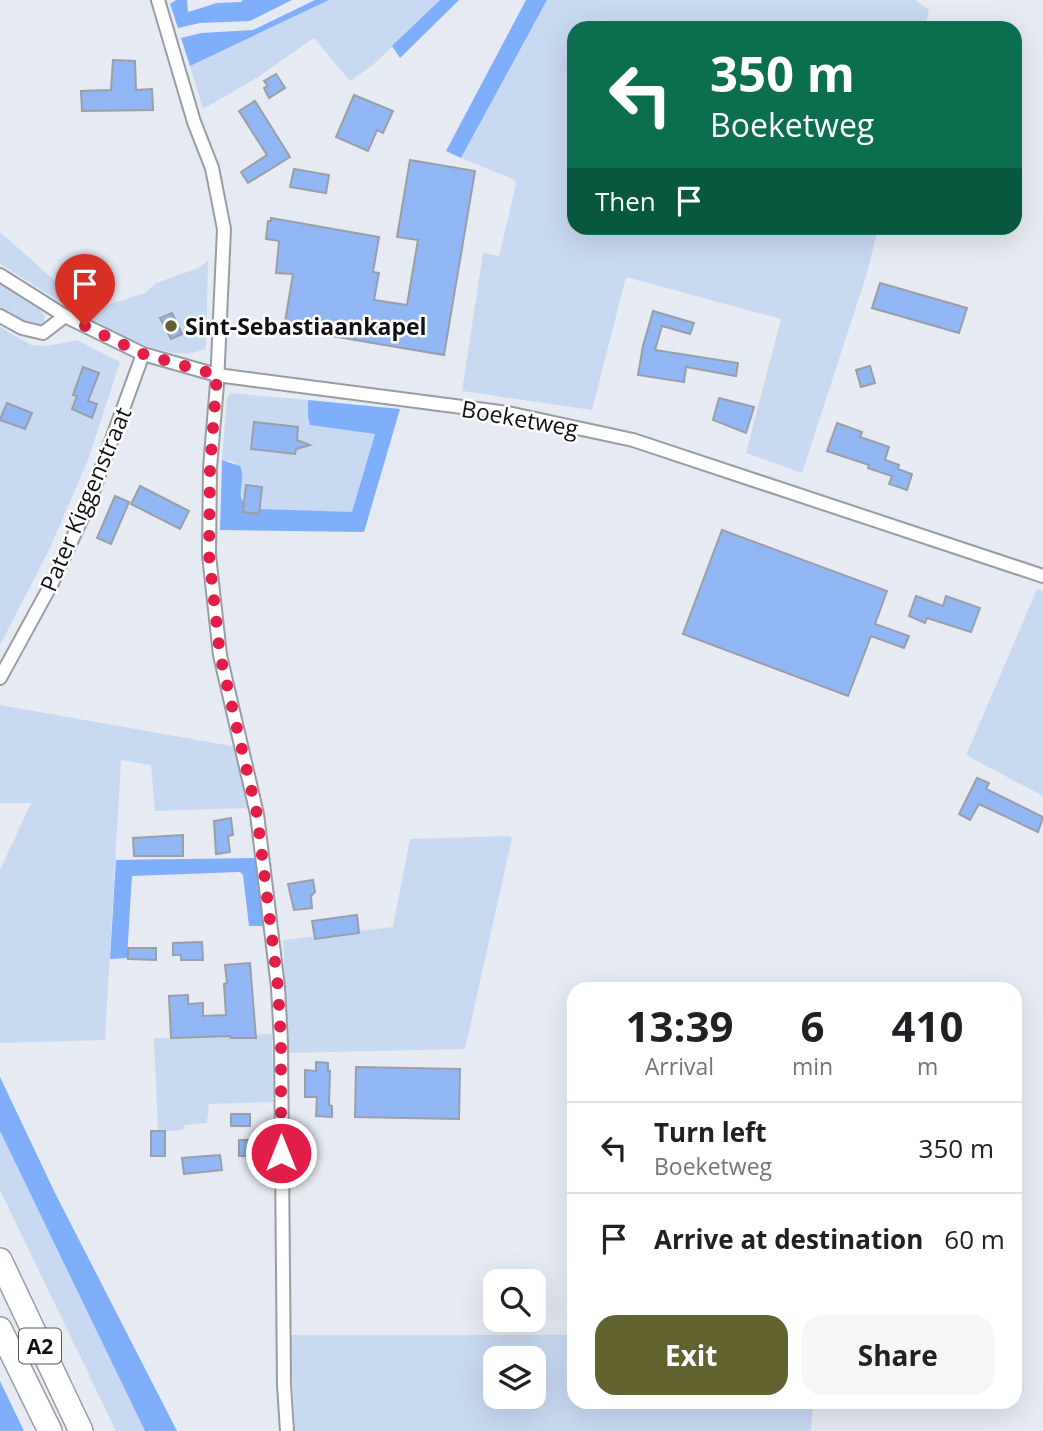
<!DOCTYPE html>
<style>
:root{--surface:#fff;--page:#f6f6f6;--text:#202124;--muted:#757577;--line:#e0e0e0;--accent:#626330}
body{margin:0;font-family:"Open Sans",sans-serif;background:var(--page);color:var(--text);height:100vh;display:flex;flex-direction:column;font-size:26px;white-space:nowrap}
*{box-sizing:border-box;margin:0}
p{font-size:23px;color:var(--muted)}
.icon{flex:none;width:38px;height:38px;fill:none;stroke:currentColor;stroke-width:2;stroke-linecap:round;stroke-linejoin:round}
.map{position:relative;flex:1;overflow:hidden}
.drawer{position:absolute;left:567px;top:982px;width:455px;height:427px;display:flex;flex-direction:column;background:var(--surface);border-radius:21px;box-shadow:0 7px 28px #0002}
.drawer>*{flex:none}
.guide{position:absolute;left:567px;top:21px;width:455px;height:214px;border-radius:21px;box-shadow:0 7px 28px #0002;background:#0b6e4f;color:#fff;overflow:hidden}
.controls{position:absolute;left:483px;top:1269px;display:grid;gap:14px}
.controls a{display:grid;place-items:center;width:63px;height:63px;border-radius:14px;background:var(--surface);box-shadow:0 7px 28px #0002;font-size:35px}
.pin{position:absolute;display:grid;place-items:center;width:60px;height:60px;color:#fff;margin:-72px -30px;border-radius:50% 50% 50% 0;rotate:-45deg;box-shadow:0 0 7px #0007}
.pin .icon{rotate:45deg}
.me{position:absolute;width:77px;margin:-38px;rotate:0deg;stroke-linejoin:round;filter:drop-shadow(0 0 5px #0008)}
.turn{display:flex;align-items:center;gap:24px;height:147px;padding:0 28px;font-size:32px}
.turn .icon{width:91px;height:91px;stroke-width:2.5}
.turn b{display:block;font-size:49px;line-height:60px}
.then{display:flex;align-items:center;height:66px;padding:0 28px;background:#0003;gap:14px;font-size:26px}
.eta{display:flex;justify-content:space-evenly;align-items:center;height:119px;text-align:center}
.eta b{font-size:42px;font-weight:700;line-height:49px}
.cta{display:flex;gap:14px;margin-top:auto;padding:14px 28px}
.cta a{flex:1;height:80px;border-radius:21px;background:var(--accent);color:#fff;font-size:28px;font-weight:700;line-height:80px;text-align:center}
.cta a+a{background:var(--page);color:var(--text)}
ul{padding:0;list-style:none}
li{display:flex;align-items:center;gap:21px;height:91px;padding:0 28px;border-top:2px solid var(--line)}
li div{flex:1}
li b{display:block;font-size:26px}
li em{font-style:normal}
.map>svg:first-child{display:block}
</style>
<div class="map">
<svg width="1043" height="1431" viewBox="0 0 1043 1431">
<rect width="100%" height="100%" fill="#e6ebf3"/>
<g fill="#c8d9f2" fill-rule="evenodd">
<polygon points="329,0 440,0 374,64 350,81 314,38 258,77 203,109 190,66"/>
<polygon points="547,0 915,0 929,10 925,28 574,28 574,228 878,228 867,273 802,473 746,453 781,319 626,277 592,410 462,391 483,253 499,256 516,184 515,180 461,158"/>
<path d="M0,232L89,311L145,293L156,283L198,268L208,261L206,349C192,354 179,355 164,351C112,338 46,292 0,264Z"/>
<polygon points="0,284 39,308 45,317 43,325 31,329 0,311"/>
<polygon points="0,327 31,345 48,346 77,340 120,362 88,460 49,550 0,645"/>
<polygon points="230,393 308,400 308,417 311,425 375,434 352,513 260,509 245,503 240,494 242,476 235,462 222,460 227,398"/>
<polygon points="1037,589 1043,591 1043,796 966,755"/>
<polygon points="0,705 237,747 251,808 155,811 151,765 121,760 105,1040 0,1043 0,870 31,803 0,803"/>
<polygon points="509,836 512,838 465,1049 288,1053 283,940 393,927 410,839"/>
<polygon points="272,1034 273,1102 209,1104 207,1123 185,1125 183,1130 158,1132 154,1038"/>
<polygon points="0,1131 145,1431 116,1431 0,1190"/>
<path d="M290,1335H574V1402H813L811,1431H295ZM495,1358H534V1396H495Z"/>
</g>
<g fill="#7faefa">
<polygon points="176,0 187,0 188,12 217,3 241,2 243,0 292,0 250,21 200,23 178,28 170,4"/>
<polygon points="315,0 329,0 190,66 181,38 201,33 253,30"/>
<polygon points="440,0 459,0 400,58 392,46"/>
<polygon points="526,0 547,0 461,158 446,151"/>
<path d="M308,400L400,409L364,532L220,530L222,460L240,466C249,487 226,500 260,509L352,512L375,434L310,425L308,417Z"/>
<polygon points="257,858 266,926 249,926 243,875 240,872 132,876 127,958 110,959 116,860"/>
<polygon points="0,1077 55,1193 177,1431 145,1431 0,1131"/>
<polygon points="0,1381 24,1431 0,1431"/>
</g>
<g fill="#91b8f5" stroke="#9a9fa7" stroke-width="2">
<polygon points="113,60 135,61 136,90 152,89 153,110 82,111 81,91 111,90"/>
<polygon points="276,74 285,88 269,98 264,88 268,86 264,81"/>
<polygon points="354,95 393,111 383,133 377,130 368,151 336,137"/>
<polygon points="255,101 290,157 248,183 241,172 267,155 239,111"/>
<polygon points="410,160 475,171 444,355 284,328 293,274 276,273 279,241 266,239 268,221 271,221 271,218 379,237 373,272 379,273 374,300 407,305 418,240 397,237"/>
<polygon points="294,169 329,175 326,193 290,187"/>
<polygon points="880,283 967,308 959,333 872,308"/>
<polygon points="653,311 694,323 690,334 662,326 655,350 738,363 736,376 686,367 684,382 638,375 643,346"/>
<polygon points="172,313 182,334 171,339 160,318"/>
<polygon points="870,366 875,383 861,387 856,370"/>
<polygon points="83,367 99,373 88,401 97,404 92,418 72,409 77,396 73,395"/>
<polygon points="719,398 754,407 746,433 713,420"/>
<polygon points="7,403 32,413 25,429 0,420"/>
<polygon points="254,422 298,427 297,440 310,445 296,449 295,454 251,449"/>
<polygon points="837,423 862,432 860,437 889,447 885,460 899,465 898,469 912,474 907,490 889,484 892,476 868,468 869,465 827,451"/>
<polygon points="246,485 262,487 259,514 243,512"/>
<polygon points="140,486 189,511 180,529 131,504"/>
<polygon points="115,496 129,502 111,544 97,538"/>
<polygon points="722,530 887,591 875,624 909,636 904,648 871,636 848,696 683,634"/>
<polygon points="916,596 943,606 946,596 980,608 971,632 927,618 925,623 909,616"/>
<polygon points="977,778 989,783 986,789 1043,817 1038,832 979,804 970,820 959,814"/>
<polygon points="231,818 233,835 228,836 230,852 216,854 214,821"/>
<polygon points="183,835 183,856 134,856 133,838"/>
<polygon points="313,880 315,892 311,896 312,908 294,910 288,884"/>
<polygon points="357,915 359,933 315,939 312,921"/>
<polygon points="202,942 203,960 181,960 181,955 173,955 173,943"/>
<polygon points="128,948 156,948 156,960 128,959"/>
<polygon points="250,963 256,1038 231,1038 230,1036 171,1038 169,996 188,995 188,1004 203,1003 203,1016 226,1015 224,984 227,983 225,965"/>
<polygon points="316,1062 328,1063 328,1071 330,1071 329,1105 332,1106 332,1117 316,1116 317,1097 305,1097 305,1070 316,1071"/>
<polygon points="356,1067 460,1069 459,1119 355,1117"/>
<rect x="231" y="1114" width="19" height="12"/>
<rect x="151" y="1131" width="14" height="25"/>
<rect x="239" y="1140" width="19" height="16"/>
<polygon points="220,1155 222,1170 184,1174 182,1158"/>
</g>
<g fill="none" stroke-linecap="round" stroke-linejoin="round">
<defs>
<g id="minor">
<polyline points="158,0 194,122 212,168 224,229 217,384 210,468 209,555 220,655 257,814 278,987 281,1043 284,1385 287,1431"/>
<polyline points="0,275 65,316 143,354 217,375 508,413 633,440 1043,576"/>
<polyline points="0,316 22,328 43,333 65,316"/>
<polyline points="0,678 52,583 88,505 143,354"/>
</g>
<g id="motorway">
<polyline points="0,1260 81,1431"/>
<polyline points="0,1329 50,1431"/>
</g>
</defs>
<use href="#minor" stroke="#989da4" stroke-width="16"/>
<use href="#motorway" stroke="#989da4" stroke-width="26"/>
<use href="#minor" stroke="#fff" stroke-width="12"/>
<use href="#motorway" stroke="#fff" stroke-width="23"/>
</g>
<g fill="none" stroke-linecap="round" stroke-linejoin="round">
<polyline stroke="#e11d48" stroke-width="12" stroke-dasharray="0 21.6" points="85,326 143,354 217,375 210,468 209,555 220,655 257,814 278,987 281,1043 281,1153"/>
</g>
<circle fill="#626330" stroke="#fff" stroke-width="2.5" cx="171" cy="326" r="7"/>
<g text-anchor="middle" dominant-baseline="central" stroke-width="5" stroke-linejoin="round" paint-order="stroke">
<rect fill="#fff" stroke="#57585a" stroke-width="2" x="19" y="1328.5" width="42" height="35" rx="5"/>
<g font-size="21" font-weight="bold" fill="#0f1114">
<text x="40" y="1346">A2</text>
</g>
<g font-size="23" font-weight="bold" fill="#0f1114" stroke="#fff" text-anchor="start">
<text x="185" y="326">Sint-Sebastiaankapel</text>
</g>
<g font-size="23" fill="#0f1114" stroke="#fff">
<text transform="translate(520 418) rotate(10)">Boeketweg</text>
<text transform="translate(85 499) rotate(-67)">Pater Kiggenstraat</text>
</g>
</g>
</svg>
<div class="controls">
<a><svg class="icon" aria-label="search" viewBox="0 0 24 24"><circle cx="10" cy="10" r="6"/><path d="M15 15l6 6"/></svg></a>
<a><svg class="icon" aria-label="layers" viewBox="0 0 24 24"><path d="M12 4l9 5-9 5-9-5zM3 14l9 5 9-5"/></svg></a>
</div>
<div class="pin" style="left:85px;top:326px;background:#d93025"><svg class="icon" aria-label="arrive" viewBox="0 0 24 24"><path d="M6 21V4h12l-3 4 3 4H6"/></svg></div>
<svg class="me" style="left:281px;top:1153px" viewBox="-20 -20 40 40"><circle r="17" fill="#e11d48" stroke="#fff" stroke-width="3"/><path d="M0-11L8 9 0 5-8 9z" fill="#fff"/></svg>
<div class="guide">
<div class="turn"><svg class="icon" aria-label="left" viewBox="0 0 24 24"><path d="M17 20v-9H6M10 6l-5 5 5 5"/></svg><div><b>350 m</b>Boeketweg</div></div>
<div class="then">Then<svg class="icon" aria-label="arrive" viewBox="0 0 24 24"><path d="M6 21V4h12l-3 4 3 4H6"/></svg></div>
</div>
<section class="drawer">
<div class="eta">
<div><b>13:39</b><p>Arrival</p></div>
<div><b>6</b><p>min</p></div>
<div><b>410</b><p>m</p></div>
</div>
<ul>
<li><svg class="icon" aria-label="left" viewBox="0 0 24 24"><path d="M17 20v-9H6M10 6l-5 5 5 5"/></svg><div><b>Turn left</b><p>Boeketweg</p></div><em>350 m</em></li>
<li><svg class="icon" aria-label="arrive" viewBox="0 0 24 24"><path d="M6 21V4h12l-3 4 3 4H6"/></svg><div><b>Arrive at destination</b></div><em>60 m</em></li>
</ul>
<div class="cta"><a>Exit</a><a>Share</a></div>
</section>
</div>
